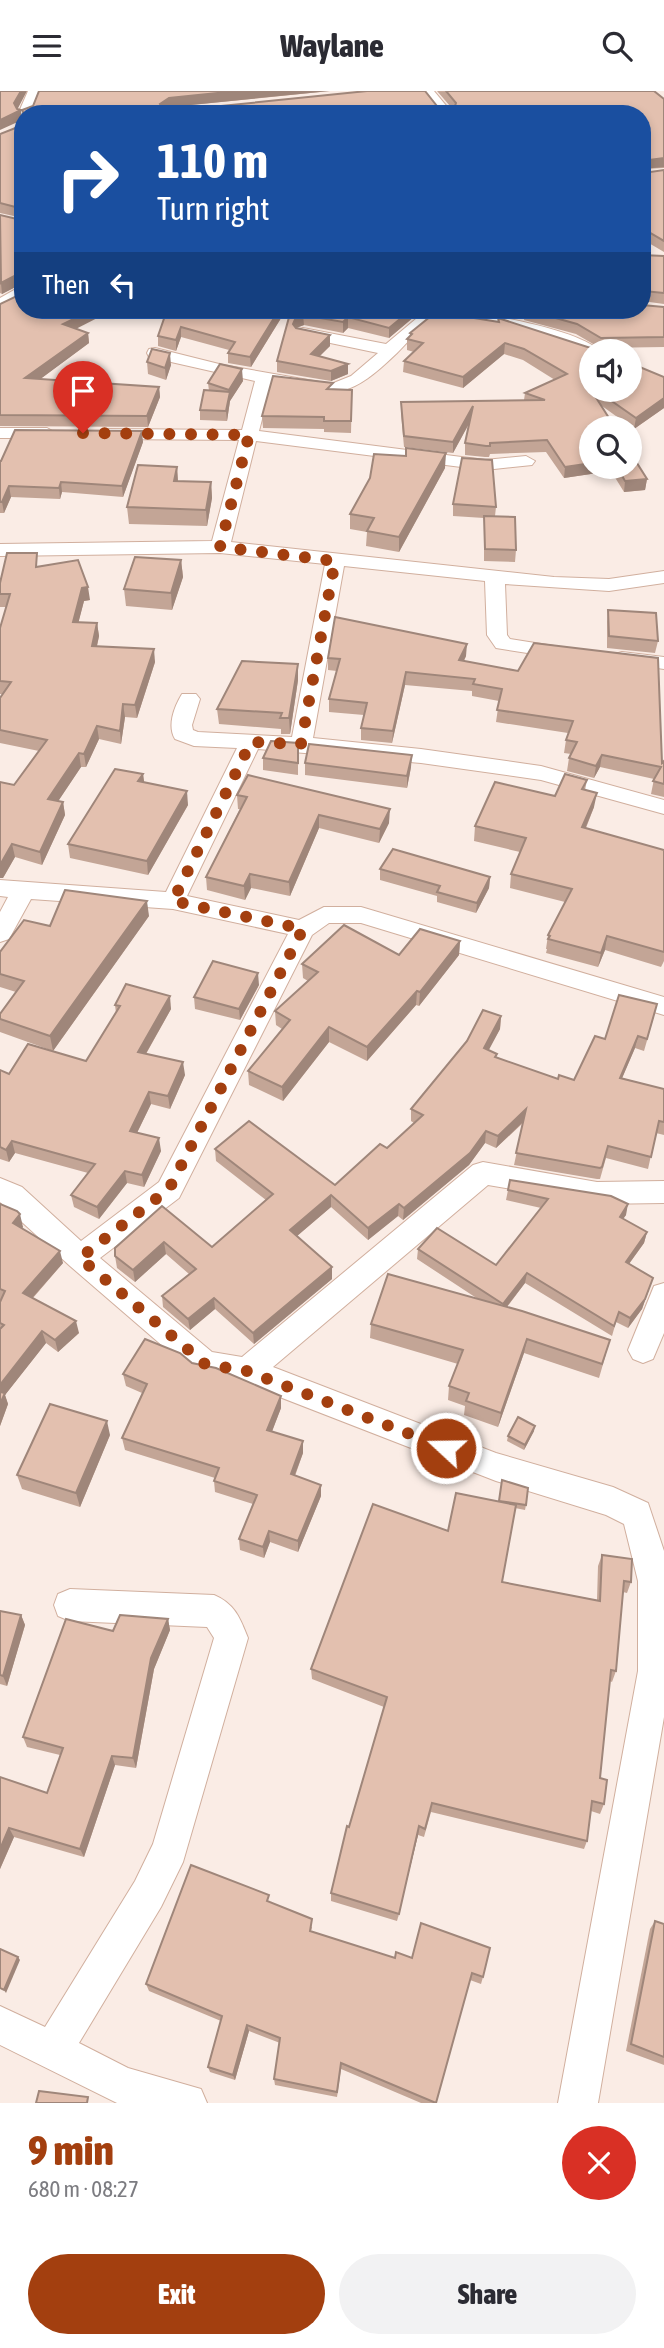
<!DOCTYPE html>
<meta charset="utf-8">
<style>
:root{--surface:#fff;--page:#f2f2f3;--text:#2b2b33;--muted:#7c7c81;--accent:#a33f0f}
body{margin:0;font-family:"Asap Condensed",sans-serif;background:var(--page);color:var(--text);height:100vh;display:flex;flex-direction:column;font-size:26px;white-space:nowrap}
*{box-sizing:border-box;margin:0}
p{font-size:23px;color:var(--muted)}
.icon{flex:none;width:38px;height:38px;fill:none;stroke:currentColor;stroke-width:2;stroke-linecap:round;stroke-linejoin:round}
.map{position:relative;height:2012px;overflow:hidden}
.details{display:flex;flex-direction:column;background:var(--surface);flex:1}
.details>*{flex:none}
.top-card{position:absolute;left:14px;top:14px;width:637px;height:214px;border-radius:28px;box-shadow:0 4px 10px #0003;background:#1a4fa0;color:#fff;overflow:hidden}
.controls{position:absolute;left:579px;top:248px;display:grid;gap:14px}
.controls a{display:grid;place-items:center;width:63px;height:63px;border-radius:50%;background:var(--surface);box-shadow:0 4px 10px #0003;font-size:35px}
.pin{position:absolute;display:grid;place-items:center;width:60px;height:60px;color:#fff;margin:-72px -30px;border-radius:50% 50% 50% 0;rotate:-45deg;box-shadow:0 0 7px #0007}
.pin .icon{rotate:45deg}
.me{position:absolute;width:77px;margin:-38px;rotate:291deg;stroke-linejoin:round;filter:drop-shadow(0 0 5px #0008)}
.turn{display:flex;align-items:center;gap:24px;height:147px;padding:0 28px;font-size:32px}
.turn .icon{width:91px;height:91px;stroke-width:2.5}
.turn b{display:block;font-size:49px;line-height:60px}
.then{display:flex;align-items:center;height:66px;padding:0 28px;background:#0003;gap:14px;font-size:26px}
.round{display:grid;place-items:center;flex:none;width:74px;height:74px;border-radius:37px;background:var(--page)}
.headline{display:flex;align-items:center;justify-content:space-between;height:119px;padding:0 28px}
h1{font-size:42px;font-weight:800;line-height:52px;color:var(--accent)}
.action{display:flex;gap:14px;margin-top:auto;padding:14px 28px}
.action a{flex:1;height:80px;border-radius:42px;background:var(--accent);color:#fff;font-size:28px;font-weight:800;line-height:80px;text-align:center}
.action a+a{background:var(--page);color:var(--text)}
header{display:flex;justify-content:space-between;align-items:center;height:91px;padding:0 28px;background:var(--surface);font-size:32px;font-weight:800}
.map>svg:first-child{display:block}
</style>
<header><svg class="icon" aria-label="menu" viewBox="0 0 24 24"><path d="M4 6h16M4 12h16M4 18h16"/></svg>Waylane<svg class="icon" aria-label="search" viewBox="0 0 24 24"><circle cx="10" cy="10" r="6"/><path d="M15 15l6 6"/></svg></header>
<div class="map">
<svg width="664" height="2012" viewBox="0 0 664 2012">
<rect width="100%" height="100%" fill="#faece5"/>
<g fill="none" stroke-linecap="round" stroke-linejoin="round">
<defs>
<g id="minor">
<polygon points="28,0 42,0 32,23 23,23 23,26 20,26 18,23"/>
<polygon points="420,0 434,0 453,23 439,23"/>
<polygon points="23,194 23,206 0,219 0,207"/>
<path d="M463,221C494,224 580,239 601,261H592V266C546,253 505,230 456,231C448,231 437,230 429,234C418,238 406,253 397,262C346,311 337,304 271,293L259,340L485,369L526,365L535,370L532,374L485,379L256,350L231,451L554,486L609,488L664,480V492L609,500L505,493L507,544L510,548L573,558L576,562L573,566L566,568L496,557L487,544L485,490L344,475L313,647L421,658L541,675L664,709V723L541,689L421,672L258,658L187,805L299,829L324,816H361L664,906V924L361,832H329L312,844L179,1107L100,1167L212,1261L242,1266L473,1074L483,1071L597,1091L664,1090V1112L597,1113L488,1094L273,1276L496,1362L613,1396L648,1412L664,1460V1626L598,2012H558L638,1580V1490L624,1433L606,1424L496,1390L246,1293L194,1282L70,1175L0,1111V1087L22,1096L81,1150L159,1091L288,843L173,818L31,808L9,848L0,851V821L8,806L0,805V789L166,801L237,657L194,655L175,648C167,635 174,616 182,603H196L200,608L192,634L193,639L198,641L292,646L325,473L220,462L0,465V453L212,450L239,349L107,348L98,343L107,338L242,339L255,290L149,266L147,262L149,258L155,257L223,274L331,293L351,285L378,262L297,245L295,242L297,239L303,237L386,253L417,227Z"/>
<polygon points="0,337 47,337 56,342 47,347 0,347"/>
<polygon points="622,561 664,566 664,578 615,571 612,567 615,563"/>
<polygon points="664,1192 664,1242 653,1268 643,1272 633,1268 628,1259 654,1195"/>
<path d="M70,1498L214,1504C235,1513 240,1527 248,1547L183,1771L161,1816L79,1952L128,1977L201,1998L207,2012H117L0,1954V1915L45,1936L135,1790L153,1753L214,1547L207,1536L70,1530L58,1525L54,1514L58,1503Z"/>
</g>
</defs>
<use href="#minor" stroke="#d1af9e" stroke-width="2"/>
<use href="#minor" fill="#fff" fill-rule="evenodd"/>
</g>
<g fill="#c3a596">
<polygon points="330,0 172,16 450,15 437,0 654,0 664,8 664,77 643,78 644,82 664,79 664,161 642,148 642,23 23,23 23,24 22,19"/>
<polygon points="23,34 23,192 2,203 0,202 0,124 21,129 23,127 0,122 0,43"/>
<polygon points="642,164 664,165 664,213 642,210"/>
<polygon points="23,197 23,219 88,242 89,252 40,288 159,296 160,306 148,336 0,335 0,213 21,203 20,199"/>
<polygon points="664,216 664,256 600,257 576,243 524,229 525,219 642,219"/>
<polygon points="167,219 286,219 251,276 228,272 228,262 229,259 181,246 176,260 158,255 158,245"/>
<polygon points="291,219 441,219 440,221 415,225 389,247 348,237 343,242 304,234 296,237 330,255 319,265 348,273 348,283 331,290 277,281 277,270"/>
<polygon points="490,219 520,219 522,222 521,228 491,222"/>
<polygon points="498,227 592,261 592,299 630,299 664,286 664,317 634,338 602,315 592,376 630,376 647,388 645,399 624,401 611,380 564,387 546,361 490,363 489,366 485,366 465,364 465,352 470,331 453,362 404,356 401,322 401,311 524,309 525,302 555,289 523,269 504,263 463,297 403,281 404,270 414,261 407,259 407,248 410,245 410,242 498,230"/>
<polygon points="147,271 171,274 166,289 148,283"/>
<polygon points="243,290 230,310 227,330 200,329 200,319 209,300 208,292"/>
<polygon points="333,298 352,299 351,342 324,341 324,338 263,337 262,325"/>
<polygon points="143,351 123,406 62,401 60,408 11,406 4,422 0,422 0,370"/>
<polygon points="406,357 445,377 399,461 366,455 367,441 350,438 350,423 405,365"/>
<polygon points="177,376 178,390 211,391 212,407 207,435 129,433 127,416"/>
<polygon points="453,413 496,416 495,425 516,459 515,471 484,470 484,427 453,425"/>
<polygon points="181,469 183,486 172,519 126,515 124,498"/>
<polygon points="39,476 90,509 84,510 78,532 97,532 99,545 97,555 155,571 137,627 125,626 121,653 99,648 86,676 81,676 58,710 63,711 65,724 42,774 15,766 3,787 14,694 39,660 0,652 0,607 3,603 0,603 0,537 6,516 0,516 0,492"/>
<polygon points="608,519 658,550 655,562 607,557 607,531"/>
<polygon points="466,565 464,570 662,672 664,670 664,706 651,703 654,688 600,676 594,687 567,680 569,667 571,663 564,662 566,649 568,642 496,631 499,610 472,605 472,600 405,594 392,652 361,649 361,637 364,624 329,621 329,608 337,580 328,579 328,567"/>
<polygon points="298,589 290,643 281,643 281,638 219,633 217,618"/>
<polygon points="298,652 298,684 263,679 263,667"/>
<polygon points="305,672 411,676 407,697 305,684"/>
<polygon points="143,683 144,692 188,714 148,784 70,767 68,753"/>
<polygon points="587,689 585,699 594,716 586,737 664,759 664,870 661,876 605,859 598,876 546,862 547,858 546,858 548,844 565,811 510,797 511,783 520,761 474,750 475,735 555,705"/>
<polygon points="237,704 389,732 379,752 319,737 290,805 251,797 245,809 207,799 206,786 240,718 238,718"/>
<polygon points="380,778 490,786 489,797 476,822 437,811 437,805 380,789"/>
<polygon points="149,825 53,960 0,941 0,923 16,901 0,896 0,861 50,835"/>
<polygon points="460,850 459,864 419,915 416,914 367,970 329,951 283,1010 249,994 248,980 282,938 276,934 275,920 308,890 303,887 302,873 399,864"/>
<polygon points="259,894 240,929 195,918 194,906"/>
<polygon points="115,914 171,918 146,963 185,984 170,1018 151,1013 137,1042 161,1060 144,1096 127,1092 99,1128 74,1116 71,1104 88,1082 15,1062 9,1071 0,1068 0,979 9,983 86,970 116,922"/>
<polygon points="501,925 500,938 488,959 497,963 496,966 558,988 574,989 605,948 654,925 644,960 635,957 622,987 664,998 664,1044 656,1042 648,1078 606,1067 600,1088 597,1088 514,1074 523,1032 496,1057 485,1052 469,1074 403,1129 398,1125 368,1149 331,1116 297,1145 332,1188 254,1253 215,1218 190,1239 163,1216 162,1205 189,1183 166,1163 135,1191 117,1177 115,1165 162,1115 212,1156 266,1109 216,1070 215,1058 335,1094 387,1057 414,1032 411,1030 411,1018"/>
<polygon points="508,1099 626,1124 623,1128 647,1141 644,1152 629,1173 653,1187 642,1218 628,1237 616,1231 612,1245 525,1192 507,1216 606,1263 599,1287 524,1262 498,1336 464,1324 465,1315 448,1309 449,1295 458,1273 370,1247 371,1233 478,1208 417,1168 418,1158 496,1174 541,1117 506,1109"/>
<polygon points="0,1113 23,1136 22,1137 63,1172 33,1207 79,1242 58,1261 46,1252 5,1304 8,1313 0,1335 0,1211 1,1209 0,1208"/>
<polygon points="192,1272 281,1305 281,1317 272,1340 303,1362 295,1385 321,1394 321,1405 298,1461 270,1451 264,1467 240,1459 239,1448 253,1413 215,1401 214,1390 215,1387 125,1359 122,1347 142,1302 126,1295 123,1283"/>
<polygon points="534,1340 524,1359 507,1350 508,1345"/>
<polygon points="110,1344 80,1416 22,1398 17,1384"/>
<polygon points="502,1389 526,1414 525,1419 515,1417 502,1491 597,1509 598,1475 602,1464 631,1491 627,1502 623,1501 616,1580 612,1591 610,1590 600,1687 604,1713 600,1723 591,1720 587,1750 584,1758 431,1721 424,1746 418,1744 397,1830 331,1810 331,1802 384,1616 312,1588 311,1578 448,1440 499,1411"/>
<polygon points="0,1520 21,1524 25,1534 7,1595 0,1593"/>
<polygon points="168,1528 170,1539 154,1578 136,1677 115,1674 84,1766 14,1746 0,1778 0,1686 47,1702 60,1664 27,1656 23,1646 113,1540"/>
<polygon points="270,1811 312,1836 311,1840 395,1867 412,1867 421,1832 483,1886 481,1893 470,1889 436,2012 421,2012 341,1978 337,2006 275,1994 274,1988 280,1952 249,1940 235,1989 210,1981 208,1976 221,1930 149,1900 146,1893"/>
<polygon points="655,1830 664,1833 664,1974 626,1960 650,1838"/>
</g>
<g fill="#9f867a">
<polygon points="21,0 27,0 16,21 21,19 22,29 0,39 0,29 14,12"/>
<polygon points="237,0 330,0 170,16 160,23 160,13 169,7"/>
<polygon points="664,67 664,76 642,78 643,69"/>
<polygon points="22,181 23,192 2,203 1,192"/>
<polygon points="92,219 113,219 64,244 63,233"/>
<polygon points="279,219 286,219 251,276 250,266"/>
<polygon points="411,219 441,219 440,221 415,225 389,247 389,237"/>
<polygon points="303,224 304,234 296,237 293,233 296,226"/>
<polygon points="348,226 348,237 343,242 343,231"/>
<polygon points="181,236 181,246 176,260 176,249"/>
<polygon points="88,242 89,252 27,298 25,287"/>
<polygon points="330,244 330,255 311,274 311,263"/>
<polygon points="505,252 504,263 463,297 463,286"/>
<polygon points="170,262 171,274 166,289 165,277"/>
<polygon points="348,273 348,283 331,290 331,280"/>
<polygon points="242,278 243,290 230,310 227,330 226,320 229,299"/>
<polygon points="159,296 160,306 148,336 147,325"/>
<polygon points="664,307 664,317 634,338 636,327"/>
<polygon points="473,315 472,327 453,362 453,351"/>
<polygon points="142,340 143,351 123,406 122,395"/>
<polygon points="446,362 445,377 399,461 399,446"/>
<polygon points="592,372 592,376 611,376 611,380 564,387 565,376"/>
<polygon points="177,376 178,392 174,390"/>
<polygon points="647,388 645,399 624,401 625,390"/>
<polygon points="61,391 62,401 60,408 59,397"/>
<polygon points="211,391 212,407 207,435 206,419"/>
<polygon points="9,395 11,406 4,422 2,411"/>
<polygon points="181,469 183,486 172,519 171,502"/>
<polygon points="88,496 90,509 84,510 75,545 73,531 82,497"/>
<polygon points="97,532 99,545 94,568 92,555"/>
<polygon points="467,553 466,565 458,581 459,569"/>
<polygon points="154,558 155,571 137,627 135,614"/>
<polygon points="298,573 298,589 290,643 289,627"/>
<polygon points="406,581 405,594 392,652 393,640"/>
<polygon points="123,613 125,626 121,653 120,640"/>
<polygon points="97,635 99,648 86,676 84,663"/>
<polygon points="79,662 81,676 51,721 48,708"/>
<polygon points="412,664 411,676 407,697 407,685"/>
<polygon points="602,664 600,676 594,687 596,675"/>
<polygon points="143,683 145,697 138,690"/>
<polygon points="187,700 188,714 148,784 147,770"/>
<polygon points="597,702 594,716 580,750 582,736"/>
<polygon points="63,711 65,724 42,774 40,761"/>
<polygon points="390,718 389,732 379,752 380,738"/>
<polygon points="319,724 319,737 290,805 289,791"/>
<polygon points="12,753 15,766 3,787 0,787 0,774"/>
<polygon points="250,783 251,797 245,809 244,795"/>
<polygon points="490,786 489,797 476,822 477,812"/>
<polygon points="147,810 149,825 53,960 50,945"/>
<polygon points="607,845 605,859 598,876 601,862"/>
<polygon points="460,850 459,864 419,915 420,901"/>
<polygon points="258,882 259,894 240,929 239,918"/>
<polygon points="417,900 416,914 367,970 367,956"/>
<polygon points="170,905 171,918 140,973 138,961"/>
<polygon points="501,925 500,938 483,970 484,957"/>
<polygon points="329,936 329,951 283,1010 282,996"/>
<polygon points="638,945 635,957 617,999 620,987"/>
<polygon points="183,971 185,984 170,1018 168,1005"/>
<polygon points="149,1001 151,1013 132,1052 130,1040"/>
<polygon points="526,1018 524,1030 496,1057 498,1045"/>
<polygon points="486,1040 485,1052 469,1074 403,1129 404,1117"/>
<polygon points="159,1047 161,1060 144,1096 142,1084"/>
<polygon points="12,1050 15,1062 9,1071 6,1059"/>
<polygon points="125,1080 127,1092 99,1128 97,1116"/>
<polygon points="331,1104 331,1116 290,1151 290,1139"/>
<polygon points="399,1113 398,1125 368,1149 368,1137"/>
<polygon points="628,1113 626,1124 617,1136 620,1126"/>
<polygon points="20,1123 23,1136 16,1145 13,1132"/>
<polygon points="647,1141 644,1152 623,1181 626,1171"/>
<polygon points="164,1151 166,1163 135,1191 133,1179"/>
<polygon points="60,1160 63,1172 26,1214 23,1202"/>
<polygon points="332,1176 332,1188 254,1253 253,1242"/>
<polygon points="527,1182 525,1192 501,1223 503,1213"/>
<polygon points="653,1187 642,1218 628,1237 630,1227"/>
<polygon points="214,1207 215,1218 190,1239 188,1228"/>
<polygon points="76,1230 79,1242 58,1261 55,1249"/>
<polygon points="42,1240 46,1252 5,1304 8,1313 0,1335 0,1294"/>
<polygon points="527,1248 524,1262 498,1336 501,1322"/>
<polygon points="281,1305 281,1317 268,1351 267,1339"/>
<polygon points="107,1330 110,1344 80,1416 76,1402"/>
<polygon points="535,1335 534,1340 524,1359 525,1354"/>
<polygon points="303,1350 303,1362 291,1394 291,1383"/>
<polygon points="321,1394 321,1405 298,1461 298,1450"/>
<polygon points="269,1440 270,1451 264,1467 263,1456"/>
<polygon points="21,1524 25,1534 7,1595 3,1585"/>
<polygon points="168,1528 170,1539 154,1578 136,1677 133,1667 151,1567"/>
<polygon points="112,1665 115,1674 84,1766 80,1758"/>
<polygon points="419,1735 418,1744 397,1830 399,1823"/>
<polygon points="9,1737 14,1746 0,1778 0,1758"/>
<polygon points="18,1866 20,1869 6,1902 4,1899"/>
<polygon points="247,1934 249,1940 235,1989 233,1984"/>
</g>
<g fill="#e3c0af" stroke="#9f867a" stroke-width="2">
<polygon points="0,0 21,0 14,12 17,18 21,19 0,29"/>
<polygon points="39,0 237,0 169,7 160,13 162,16 211,16 367,0 425,0 437,15 455,15 456,12 446,0 654,0 664,8 664,67 642,70 642,23 24,23 22,19 33,15"/>
<polygon points="23,34 23,118 0,112 0,43"/>
<polygon points="642,77 644,82 664,79 664,150 642,137"/>
<polygon points="0,124 21,129 23,127 23,186 22,181 1,192"/>
<polygon points="642,164 664,165 664,202 644,200 642,203"/>
<polygon points="23,202 23,219 92,219 63,233 88,242 25,287 159,296 147,325 0,324 0,213"/>
<polygon points="642,214 664,216 664,246 601,247 577,233 527,219 642,219"/>
<polygon points="167,219 279,219 250,266 228,262 235,251 181,236 176,249 158,245"/>
<polygon points="291,219 411,219 389,237 348,226 343,231 303,224 296,226 293,233 296,237 330,244 311,263 348,273 331,280 277,270"/>
<polygon points="504,219 520,219 522,222"/>
<polygon points="449,223 499,231 498,227 603,261 592,261 592,296 588,294 616,338 592,338 592,372 565,376 547,349 490,352 490,355 486,355 465,352 473,315 453,351 404,345 401,311 545,309 525,302 567,283 524,258 505,252 463,286 404,270 423,252 407,248 412,243 410,242 431,225"/>
<polygon points="152,258 170,262 165,277 147,271"/>
<polygon points="630,272 664,286 664,307 636,327 596,299 630,299"/>
<polygon points="220,273 242,278 229,299 208,292"/>
<polygon points="273,285 333,292 327,298 352,299 351,330 324,330 324,326 262,325"/>
<polygon points="204,299 230,301 226,320 200,319"/>
<polygon points="15,339 142,340 122,395 61,391 59,397 9,395 2,411 0,411 0,370 1,370"/>
<polygon points="406,357 446,362 399,446 367,440 374,427 350,423 370,387 374,363 406,365"/>
<polygon points="630,361 647,388 625,390 617,376 630,376"/>
<polygon points="462,367 492,369 496,416 453,413"/>
<polygon points="138,374 177,376 174,390 211,391 206,419 127,416"/>
<polygon points="484,425 515,426 516,459 485,458"/>
<polygon points="7,462 37,462 36,476 78,469 88,496 82,497 73,531 97,532 92,555 154,558 135,614 123,613 120,640 97,635 84,663 79,662 48,708 63,711 40,761 12,753 0,774 0,691 14,694 47,649 0,639 0,607 11,591 0,590 0,537 10,503 0,503 0,492"/>
<polygon points="135,466 181,469 171,502 124,498"/>
<polygon points="608,519 656,522 658,550 609,545"/>
<polygon points="335,526 467,553 459,569 518,580 534,552 658,567 662,672 664,670 664,693 653,690 661,676 602,664 596,675 569,667 577,651 566,649 573,630 497,619 502,598 473,593 475,588 406,581 393,640 361,637 367,612 329,608 340,568 328,567"/>
<polygon points="242,570 298,573 289,627 280,627 282,622 217,618"/>
<polygon points="271,650 298,652 298,672 263,667"/>
<polygon points="309,653 412,664 407,685 305,672"/>
<polygon points="115,678 143,683 138,690 187,700 147,770 68,753"/>
<polygon points="565,683 587,689 582,698 597,702 582,736 664,759 664,861 607,845 601,862 548,848 550,845 548,844 572,798 511,783 526,747 475,735 495,691 555,705"/>
<polygon points="248,684 390,718 380,738 319,724 289,791 250,783 244,795 206,786 247,706 237,704"/>
<polygon points="393,758 490,786 477,812 437,801 440,795 380,778"/>
<polygon points="65,799 147,810 50,945 0,928 0,923 24,890 0,883 0,861 24,829 50,835"/>
<polygon points="344,834 399,864 420,838 460,850 420,901 417,900 367,956 329,936 282,996 248,980 290,929 275,920 318,881 302,873"/>
<polygon points="213,870 258,882 239,918 194,906"/>
<polygon points="126,893 170,905 138,961 183,971 168,1005 149,1001 130,1040 159,1047 142,1084 125,1080 97,1116 71,1104 95,1073 12,1050 6,1059 0,1056 0,979 9,983 28,953 86,970 120,915 115,914"/>
<polygon points="619,904 657,913 647,948 638,945 620,987 664,998 664,1031 659,1030 651,1066 608,1055 602,1076 600,1077 516,1062 526,1018 498,1045 486,1040 470,1062 404,1117 399,1113 368,1137 331,1104 290,1139 332,1176 253,1242 214,1207 188,1228 162,1205 196,1178 164,1151 133,1179 115,1165 115,1157 162,1115 212,1156 273,1103 215,1058 249,1030 335,1094 380,1053 387,1057 423,1024 411,1018 467,950 483,919 501,925 484,957 497,963 495,966 558,988 559,984 574,989 595,945 605,948"/>
<polygon points="510,1089 611,1105 628,1113 620,1126 647,1141 626,1171 653,1187 645,1208 630,1227 619,1221 614,1235 527,1182 503,1213 418,1158 437,1137 496,1174 548,1108 508,1099"/>
<polygon points="0,1113 17,1120 20,1123 13,1132 60,1160 23,1202 76,1230 55,1249 42,1240 0,1294 0,1238 4,1234 0,1232 0,1211 5,1200 0,1198"/>
<polygon points="388,1183 522,1220 610,1249 602,1273 527,1248 501,1322 466,1310 469,1302 449,1295 463,1259 371,1233"/>
<polygon points="145,1248 180,1262 192,1272 216,1277 281,1305 267,1339 303,1350 291,1383 321,1394 298,1450 269,1440 263,1456 239,1448 257,1404 214,1390 219,1377 122,1347 147,1293 123,1283"/>
<polygon points="0,1301 5,1302 0,1313"/>
<polygon points="50,1313 107,1330 76,1402 17,1384"/>
<polygon points="518,1326 535,1335 525,1354 508,1345"/>
<polygon points="502,1389 528,1397 526,1414 499,1410"/>
<polygon points="456,1402 516,1414 502,1491 600,1510 602,1464 632,1468 631,1491 624,1490 616,1580 611,1579 600,1687 607,1689 604,1713 592,1710 587,1750 432,1712 425,1738 419,1735 399,1823 331,1802 347,1735 349,1736 387,1606 311,1578 373,1413 448,1440"/>
<polygon points="0,1520 21,1524 3,1585 0,1584"/>
<polygon points="120,1524 168,1528 151,1567 133,1667 112,1665 80,1758 9,1737 0,1758 0,1686 47,1702 63,1657 23,1646 66,1528 113,1540"/>
<polygon points="191,1774 269,1804 267,1810 312,1828 310,1840 395,1867 396,1861 412,1867 421,1832 490,1857 483,1886 472,1882 436,2012 341,1972 337,2001 274,1988 280,1947 247,1934 233,1984 208,1976 222,1925 146,1893"/>
<polygon points="655,1830 664,1833 664,1966 631,1953"/>
<polygon points="0,1858 18,1866 4,1899 0,1897"/>
<polygon points="39,2000 88,2006 87,2012 36,2012"/>
</g>
<g fill="none" stroke-linecap="round" stroke-linejoin="round">
<polyline stroke="#a33f0f" stroke-width="12" stroke-dasharray="0 21.6" points="83,342 249,344 220,456 335,470 301,653 251,651 173,810 303,838 169,1098 80,1167 205,1273 247,1280 446,1357"/>
</g>
</svg>
<div class="controls">
<a><svg class="icon" aria-label="sound" viewBox="0 0 24 24"><path d="M4 9h4l5-4v14l-5-4H4zM17 9q2 3 0 6"/></svg></a>
<a><svg class="icon" aria-label="search" viewBox="0 0 24 24"><circle cx="10" cy="10" r="6"/><path d="M15 15l6 6"/></svg></a>
</div>
<div class="pin" style="left:83px;top:342px;background:#d93025"><svg class="icon" aria-label="arrive" viewBox="0 0 24 24"><path d="M6 21V4h12l-3 4 3 4H6"/></svg></div>
<svg class="me" style="left:446px;top:1357px" viewBox="-20 -20 40 40"><circle r="17" fill="#a33f0f" stroke="#fff" stroke-width="3"/><path d="M0-11L8 9 0 5-8 9z" fill="#fff"/></svg>
<div class="top-card">
<div class="turn"><svg class="icon" aria-label="right" viewBox="0 0 24 24"><path d="M7 20v-9h11M14 6l5 5-5 5"/></svg><div><b>110 m</b>Turn right</div></div>
<div class="then">Then<svg class="icon" aria-label="left" viewBox="0 0 24 24"><path d="M17 20v-9H6M10 6l-5 5 5 5"/></svg></div>
</div>
</div>
<section class="details">
<div class="headline"><div><h1>9 min</h1><p>680 m · 08:27</p></div><a class="round" style="background:#d93025;color:#fff"><svg class="icon" aria-label="close" viewBox="0 0 24 24"><path d="M6 6l12 12M18 6L6 18"/></svg></a></div>
<div class="action"><a>Exit</a><a>Share</a></div>
</section>
